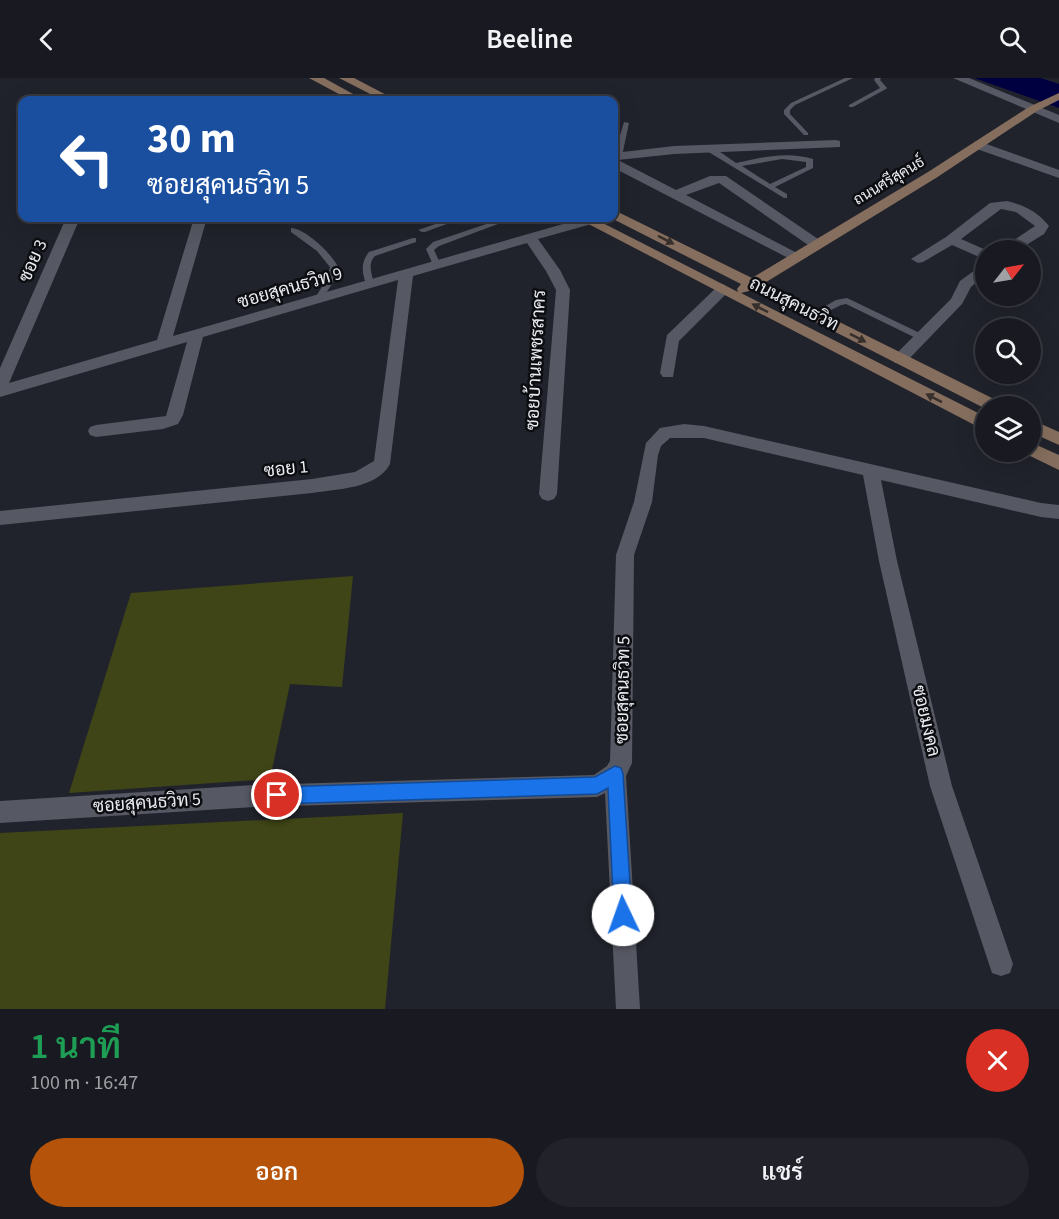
<!DOCTYPE html>
<html lang="th">
<meta charset="utf-8">
<style>
:root{--surface:#191a21;--page:#22232a;--text:#f1f3f6;--muted:#9fa1a5;--line:#37383f;--accent:#b45309}
body{margin:0;font-family:"Source Sans 3",Sarabun,sans-serif;background:var(--page);color:var(--text);height:100vh;display:flex;flex-direction:column;font-size:22px;white-space:nowrap}
*{box-sizing:border-box;margin:0}
p{font-size:20px;color:var(--muted)}
.icon{flex:none;width:33px;height:33px;fill:none;stroke:currentColor;stroke-width:2;stroke-linecap:round;stroke-linejoin:round}
.map{position:relative;height:931px;overflow:hidden}
.drawer{display:flex;flex-direction:column;background:var(--surface);flex:1}
.drawer>*{flex:none}
.hud{position:absolute;left:18px;top:18px;width:600px;height:126px;border-radius:12px;box-shadow:0 6px 24px #0002,0 0 0 2px var(--line);background:#1a4fa0;color:#fff;overflow:hidden}
.needle{width:39px;rotate:59deg}
.tools{position:absolute;left:975px;top:162px;display:grid;gap:12px}
.tools a{display:grid;place-items:center;width:66px;height:66px;border-radius:50%;background:var(--surface);box-shadow:0 6px 24px #0002,0 0 0 2px var(--line);font-size:30px}
.pin{position:absolute;display:grid;place-items:center;width:51px;height:51px;color:#fff;margin:-26px;border:3px solid #fff;border-radius:50%;box-shadow:0 2px 6px #0007}
.me{position:absolute;width:66px;margin:-33px;rotate:357deg;stroke-linejoin:round;filter:drop-shadow(0 0 4px #0008)}
.turn{display:flex;align-items:center;gap:21px;height:126px;padding:0 30px;font-size:27px}
.turn .icon{width:78px;height:78px;stroke-width:2.5}
.turn b{display:block;font-size:42px;line-height:51px}
.round{display:grid;place-items:center;flex:none;width:63px;height:63px;border-radius:32px;background:var(--page)}
.headline{display:flex;align-items:center;justify-content:space-between;height:102px;padding:0 30px}
h1{font-size:36px;font-weight:600;line-height:45px;color:#1e9e55}
.button{display:flex;gap:12px;margin-top:auto;padding:12px 30px}
.button a{flex:1;height:69px;border-radius:36px;background:var(--accent);color:#fff;font-size:24px;font-weight:600;line-height:69px;text-align:center}
.button a+a{background:var(--page);color:var(--text)}
header{display:flex;justify-content:space-between;align-items:center;height:78px;padding:0 30px;background:var(--surface);font-size:27px;font-weight:600}
.map>svg:first-child{display:block}
</style>
<header><svg class="icon" aria-label="back" viewBox="0 0 24 24"><path d="M15 5l-7 7 7 7"/></svg>Beeline<svg class="icon" aria-label="search" viewBox="0 0 24 24"><circle cx="10" cy="10" r="6"/><path d="M15 15l6 6"/></svg></header>
<div class="map">
<svg width="1059" height="931" viewBox="0 0 1059 931">
<rect width="100%" height="100%" fill="#21232c"/>
<g fill="#3f4516">
<polygon points="353,498 342,609 290,606 270,701 69,715 131,515"/>
<polygon points="403,735 385,931 0,931 0,755"/>
</g>
<polygon fill="#000041" points="974,0 1041,0 1059,6 1059,30"/>
<g fill="none" stroke-linecap="round" stroke-linejoin="round">
<g fill="#565863" fill-rule="evenodd">
<polygon points="845,0 853,0 795,27 790,32 790,36 808,55 808,57 804,57 784,36 784,32 791,25"/>
<polygon points="875,0 881,0 880,2 887,10 886,11 853,29 849,29 849,27 880,10 874,2"/>
<polygon points="624,44 629,45 622,78 618,80 614,78"/>
<path d="M707,69H713L736,85C762,79 787,73 813,81V90L775,109L787,116V120H784L707,73ZM782,81L806,84V89L770,106L742,88Z"/>
<polygon points="453,140 463,140 425,154 422,154 418,152"/>
<polygon points="504,140 514,140 439,168 434,172 441,187 440,189 434,189 426,171 433,164"/>
<path d="M291,150C305,150 332,176 338,189L335,201L320,225H314L313,223L327,201L330,189L317,173L291,154Z"/>
<path d="M413,160H416V164L375,178C367,186 372,196 374,206L370,209L367,208C362,196 360,185 369,174Z"/>
<polygon points="847,220 924,257 925,259 921,262 918,261 846,226 841,227 817,239 814,240 810,237 836,222"/>
</g>
<g fill="#565863" fill-rule="evenodd">
<polygon points="953,0 969,0 1059,37 1059,45"/>
<polygon points="836,62 840,63 840,69 674,76 618,82 676,112 710,98 726,98 821,163 823,166 821,169 811,169 719,105 686,117 799,176 801,179 799,182 794,183 614,90 614,75 674,68"/>
<polygon points="978,63 1059,92 1059,100 974,70 974,64"/>
<path d="M1007,123C1024,127 1038,134 1049,148L1044,156L1018,172H1003L1004,169L1035,148L1016,134L1001,131L961,161L986,172V182L952,167L923,184L918,185L911,181L946,159L990,125Z"/>
<path d="M66,140H80L9,305L157,262L194,140H207L173,258L584,140H595V145L538,161L560,192L570,212L557,416L554,421L548,423L542,421L539,416L556,212L546,193L527,165L413,198L390,386C377,411 336,411 312,415L0,447V433L312,401L355,394L374,383L398,202L203,259L183,337L178,346L163,351L96,359L90,357L88,353L90,349L96,347L166,338L187,264L0,319V290Z"/>
<polygon points="986,184 986,196 971,209 962,226 905,285 895,285 892,281 895,277 951,221 960,203"/>
<polygon points="723,206 730,211 728,214 679,263 673,299 663,299 660,295 667,257 718,208"/>
<polygon points="684,346 704,348 1041,425 1059,427 1059,441 1041,439 881,402 897,483 952,708 1013,886 1010,895 1001,898 992,895 930,708 879,483 863,397 704,360 670,360 661,368 658,377 652,424 634,477 632,685 626,698 640,931 616,931 605,715 597,719 254,729 0,745 0,723 254,707 594,697 607,688 610,683 616,477 634,424 646,365 660,350"/>
</g>
<g fill="#856e5d" fill-rule="evenodd">
<polygon points="309,0 324,0 364,22 350,22"/>
<polygon points="339,0 354,0 396,22 382,22"/>
<polygon points="1059,15 1059,22 1037,33 936,100 763,206 1000,324 1002,328 986,328 986,331 753,212 741,215 986,339 986,353 577,140 593,140 738,214 737,211 741,206 611,140 614,140 614,132 752,200 928,94 1029,29"/>
<polygon points="1030,341 1059,354 1059,367 1030,354"/>
<polygon points="1030,364 1059,377 1059,392 1024,375 1030,374"/>
</g>
</g>
<defs><path id="oneway-solid" d="M-6-.8H1V-3.2L6.5 0L1 3.2V.8H-6Z" transform="scale(1.5)"/></defs>
<g fill="#362f2c">
<use href="#oneway-solid" transform="translate(666 162) rotate(27)"/>
<use href="#oneway-solid" transform="translate(760 230) rotate(-153)"/>
<use href="#oneway-solid" transform="translate(858 260) rotate(27)"/>
<use href="#oneway-solid" transform="translate(934 320) rotate(-153)"/>
</g>
<polygon fill="#1a73e8" stroke="#114b97" stroke-width="1.5" points="615,688 621,690 623,696 632,837 629,843 623,846 617,843 614,837 608,710 597,716 277,726 271,723 269,717 271,711 277,709 595,699"/>
<g text-anchor="middle" dominant-baseline="central" stroke-width="5" stroke-linejoin="round" paint-order="stroke">
<g font-size="15" fill="#e9ebf1" stroke="#0c0d11">
<text transform="translate(889 103) rotate(-31)">ถนนศรีสุคนธ์</text>
</g>
<g font-size="18" fill="#e9ebf1" stroke="#0c0d11">
<text transform="translate(33 183) rotate(-66)">ซอย 3</text>
<text transform="translate(290 210) rotate(-16)">ซอยสุคนธวิท 9</text>
<text transform="translate(794 226) rotate(27)">ถนนสุคนธวิท</text>
<text transform="translate(536 282) rotate(-87)">ซอยบ้านเพชรสาคร</text>
<text transform="translate(286 391) rotate(-6)">ซอย 1</text>
<text transform="translate(623 612) rotate(-89)">ซอยสุคนธวิท 5</text>
<text transform="translate(926 643) rotate(77)">ซอยมงคล</text>
<text transform="translate(147 725) rotate(-4)">ซอยสุคนธวิท 5</text>
</g>
</g>
</svg>
<div class="tools">
<a><svg class="needle" viewBox="-14 -14 28 28"><path d="M0-13l5 13h-10z" fill="#e53935"/><path d="M0 13l5-13h-10z" fill="#9fa1a5"/></svg></a>
<a><svg class="icon" aria-label="search" viewBox="0 0 24 24"><circle cx="10" cy="10" r="6"/><path d="M15 15l6 6"/></svg></a>
<a><svg class="icon" aria-label="layers" viewBox="0 0 24 24"><path d="M12 4l9 5-9 5-9-5zM3 14l9 5 9-5"/></svg></a>
</div>
<div class="pin" style="left:277px;top:717px;background:#d93025"><svg class="icon" aria-label="arrive" viewBox="0 0 24 24"><path d="M6 21V4h12l-3 4 3 4H6"/></svg></div>
<svg class="me" style="left:623px;top:837px" viewBox="-20 -20 40 40"><circle r="19" fill="#fff"/><path d="M0-13L10 11 0 6-10 11z" fill="#1a73e8"/></svg>
<div class="hud">
<div class="turn"><svg class="icon" aria-label="left" viewBox="0 0 24 24"><path d="M17 20v-9H6M10 6l-5 5 5 5"/></svg><div><b>30 m</b>ซอยสุคนธวิท 5</div></div>
</div>
</div>
<section class="drawer">
<div class="headline"><div><h1>1 นาที</h1><p>100 m · 16:47</p></div><a class="round" style="background:#d93025;color:#fff"><svg class="icon" aria-label="close" viewBox="0 0 24 24"><path d="M6 6l12 12M18 6L6 18"/></svg></a></div>
<div class="button"><a>ออก</a><a>แชร์</a></div>
</section>
